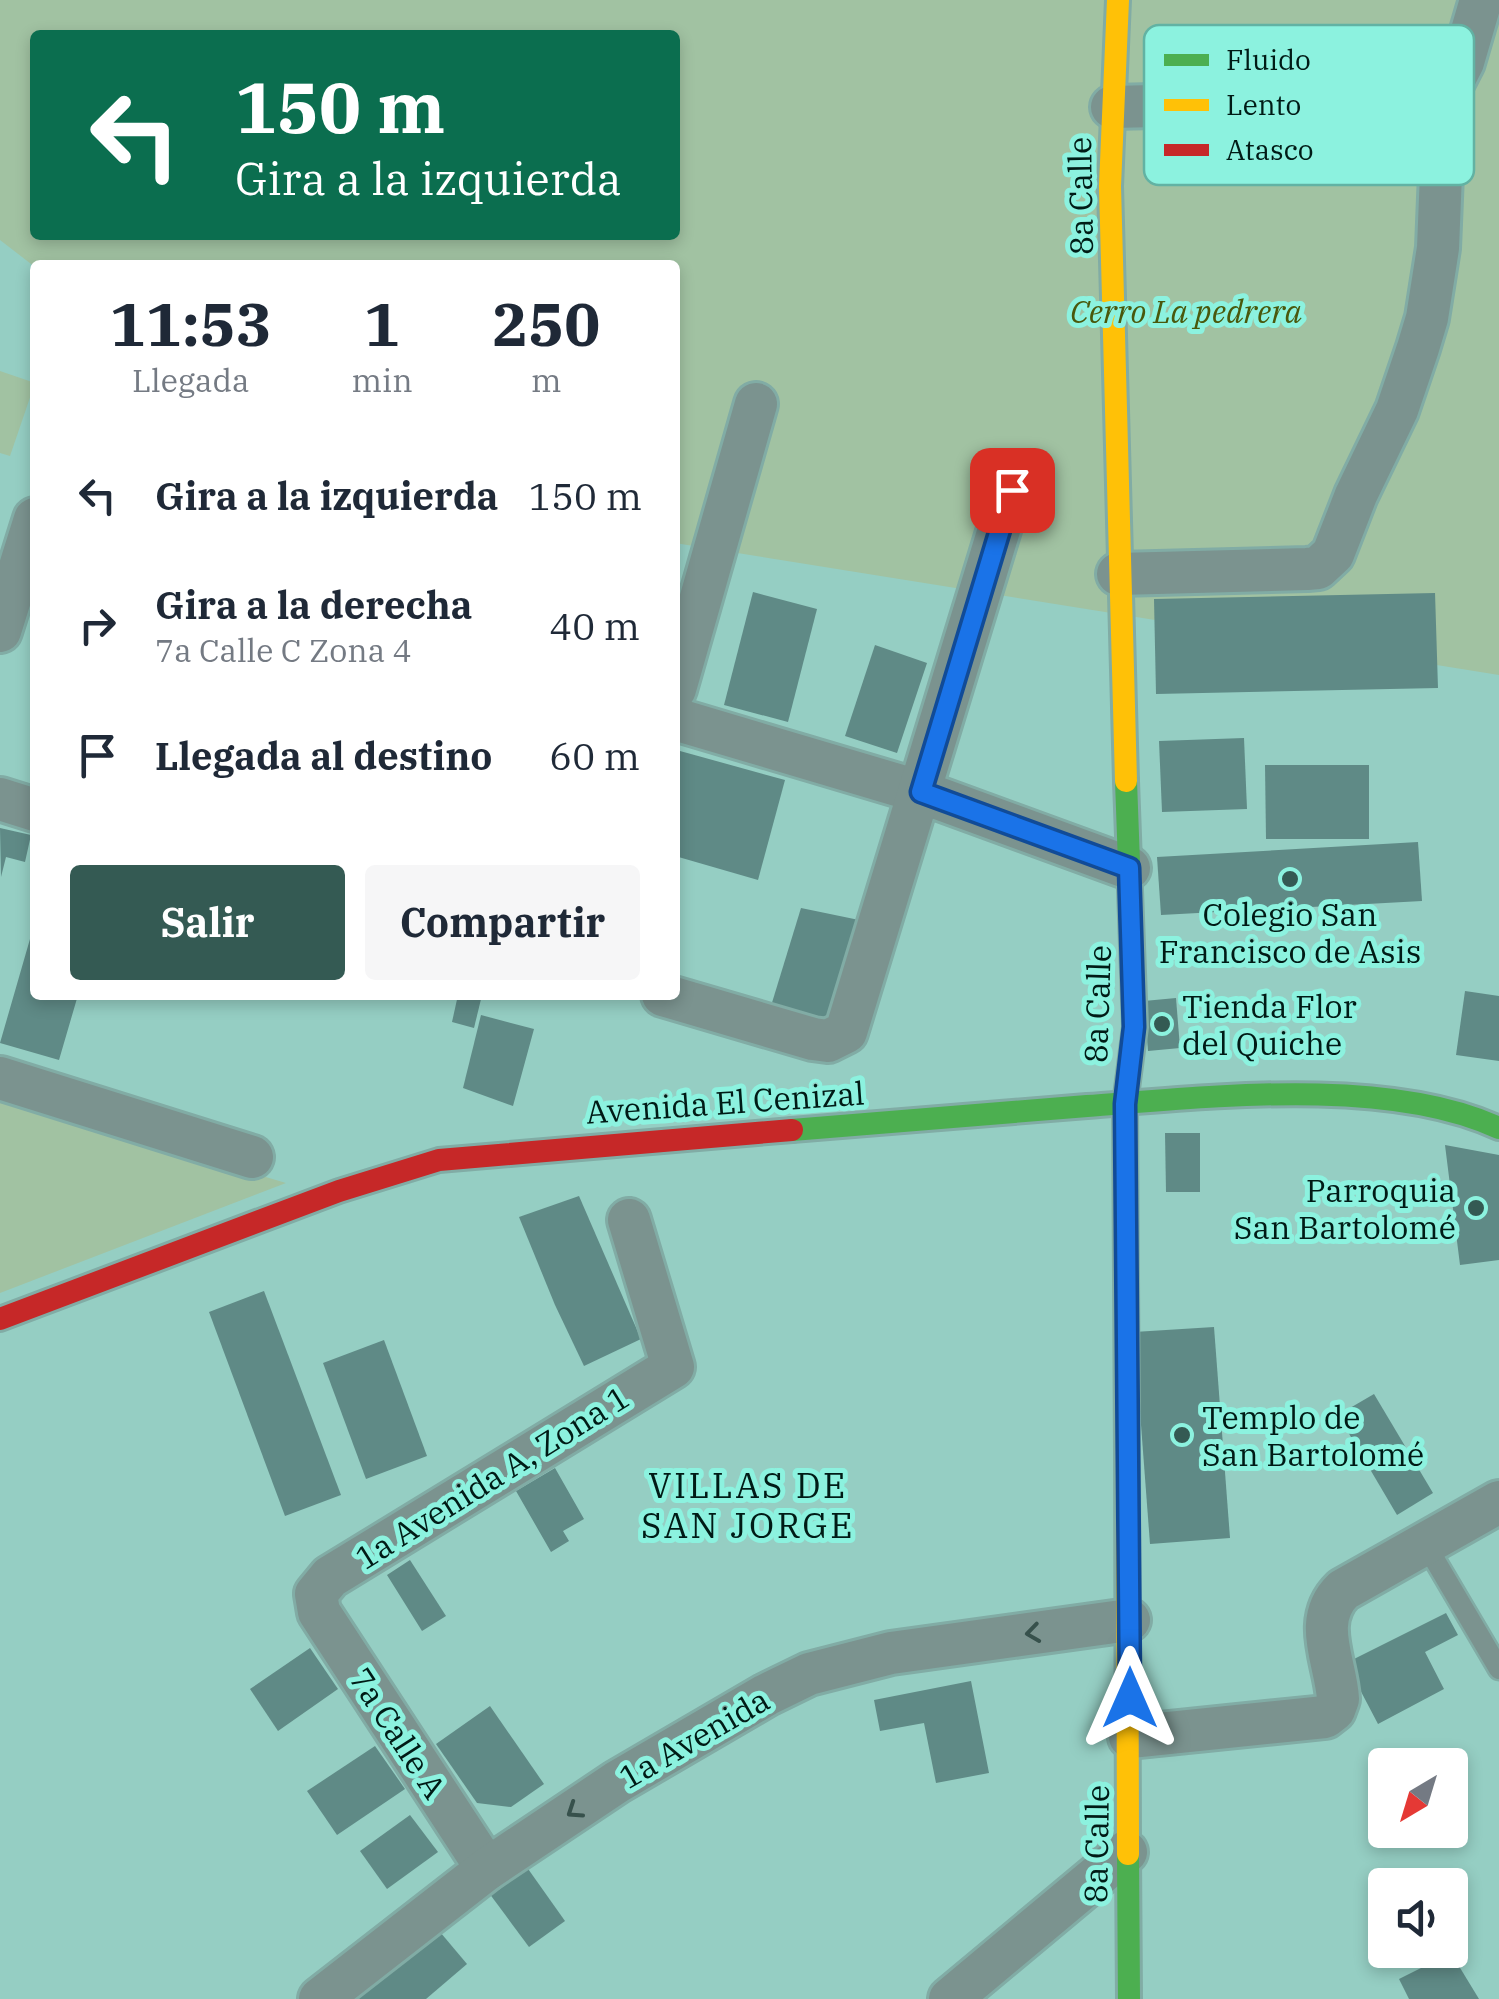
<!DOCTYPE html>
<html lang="es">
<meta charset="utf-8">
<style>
:root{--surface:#fff;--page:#f6f6f7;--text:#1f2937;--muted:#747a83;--accent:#345a53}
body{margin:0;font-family:"IBM Plex Serif",serif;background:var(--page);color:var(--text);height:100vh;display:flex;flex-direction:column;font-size:38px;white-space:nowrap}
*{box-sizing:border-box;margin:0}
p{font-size:32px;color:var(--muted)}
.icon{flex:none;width:55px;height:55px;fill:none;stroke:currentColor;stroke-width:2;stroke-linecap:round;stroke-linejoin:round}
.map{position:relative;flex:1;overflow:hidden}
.panel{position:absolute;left:30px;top:260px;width:650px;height:740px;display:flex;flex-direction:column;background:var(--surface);border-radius:10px;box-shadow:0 5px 15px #0003}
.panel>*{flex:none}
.hud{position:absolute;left:30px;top:30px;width:650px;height:210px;border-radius:10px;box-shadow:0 5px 15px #0003;background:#0b6e4f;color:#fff;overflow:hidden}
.needle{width:65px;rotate:218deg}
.controls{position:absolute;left:1368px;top:1748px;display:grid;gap:20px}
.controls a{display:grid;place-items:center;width:100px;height:100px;border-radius:10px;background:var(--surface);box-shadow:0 5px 15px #0003;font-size:50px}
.pin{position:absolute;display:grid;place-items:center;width:85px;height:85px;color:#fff;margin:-42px;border-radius:20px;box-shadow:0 5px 15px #0006}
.me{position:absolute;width:110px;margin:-55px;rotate:0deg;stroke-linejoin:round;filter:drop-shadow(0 0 8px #0008)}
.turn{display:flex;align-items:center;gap:35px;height:210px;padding:0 40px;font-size:45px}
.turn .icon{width:130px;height:130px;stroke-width:2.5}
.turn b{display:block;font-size:70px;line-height:85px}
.eta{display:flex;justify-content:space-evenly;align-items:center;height:170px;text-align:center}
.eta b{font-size:60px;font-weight:700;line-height:70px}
.cta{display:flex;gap:20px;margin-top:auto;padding:20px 40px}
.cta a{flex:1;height:115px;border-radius:10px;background:var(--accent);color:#fff;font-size:40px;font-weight:700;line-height:115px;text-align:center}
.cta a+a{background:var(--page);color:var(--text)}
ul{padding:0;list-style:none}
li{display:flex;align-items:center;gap:30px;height:130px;padding:0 40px}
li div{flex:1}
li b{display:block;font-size:38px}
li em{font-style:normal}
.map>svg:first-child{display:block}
</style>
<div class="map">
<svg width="1499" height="1999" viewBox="0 0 1499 1999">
<rect width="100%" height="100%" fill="#95cec3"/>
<g fill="#a1c2a2" fill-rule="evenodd">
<path d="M0,0H1499V675L675,543V265L35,267L0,240ZM35,35H675V235H35Z"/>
<polygon points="0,371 35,383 10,456 0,453"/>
<polygon points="0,1097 286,1183 0,1293"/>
</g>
<g fill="#5f8a86">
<polygon points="753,592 817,609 788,722 724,705"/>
<polygon points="1435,593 1438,688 1156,694 1154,599"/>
<polygon points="875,645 927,663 897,753 845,736"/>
<polygon points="1244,738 1247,809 1162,812 1159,741"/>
<polygon points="680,751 785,780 758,880 675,856 675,771"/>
<polygon points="1265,765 1369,765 1369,839 1266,839"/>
<polygon points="0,828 31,835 25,862 6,857 1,877"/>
<polygon points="1418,842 1422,901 1161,915 1157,857"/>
<polygon points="801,908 859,920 823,1031 767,1019"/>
<polygon points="30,939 35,940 35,995 78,995 59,1060 0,1043"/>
<polygon points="1465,991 1499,996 1499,1061 1456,1055"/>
<polygon points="458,995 482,995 474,1028 452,1022"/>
<polygon points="1176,998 1180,1048 1148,1051 1144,1001"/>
<polygon points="481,1015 534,1029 513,1106 463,1088"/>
<polygon points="1165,1133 1200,1133 1200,1192 1166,1192"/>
<polygon points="1445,1145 1499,1155 1499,1260 1460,1265"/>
<polygon points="579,1196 641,1339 584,1366 555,1305 519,1217"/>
<polygon points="264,1291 341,1495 285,1516 209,1312"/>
<polygon points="1214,1327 1230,1538 1150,1544 1134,1332"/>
<polygon points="384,1340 427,1456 366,1479 323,1363"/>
<polygon points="1374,1394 1433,1493 1397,1515 1338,1415"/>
<polygon points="555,1468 584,1519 563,1531 569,1541 551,1552 516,1491"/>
<polygon points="410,1560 446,1616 422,1631 387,1575"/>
<polygon points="1446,1613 1458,1635 1425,1652 1444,1689 1378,1724 1346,1663"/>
<polygon points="310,1648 338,1689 278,1731 250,1689"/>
<polygon points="971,1681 989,1773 936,1783 924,1723 880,1731 874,1700"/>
<polygon points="490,1706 544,1784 511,1807 477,1803 436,1744"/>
<polygon points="375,1746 405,1789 337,1835 307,1791"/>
<polygon points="410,1815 438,1852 387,1889 360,1851"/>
<polygon points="526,1866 565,1921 529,1947 489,1893"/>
<polygon points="435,1926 467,1964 426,1999 350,1999"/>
<polygon points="1451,1953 1479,1999 1409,1999 1399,1979"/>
</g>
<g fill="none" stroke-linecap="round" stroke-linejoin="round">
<defs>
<polyline id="lane" points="1426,1545 1499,1669"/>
<g id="street">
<polyline points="1112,107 1444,99"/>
<polyline points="1118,574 1307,569 1318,568 1333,554 1356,495 1397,410 1418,348 1427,318 1438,248 1444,99 1463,62 1481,0"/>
<polyline points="0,631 35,519"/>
<polyline points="675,689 756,404"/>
<polyline points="675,719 921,792 1129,868"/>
<polyline points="0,799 35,810"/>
<polyline points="663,995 813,1039 828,1041 846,1032 1011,490"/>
<polyline points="0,1078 252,1157"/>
<path d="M1130,1737L1325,1717L1334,1710L1338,1699C1336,1662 1311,1621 1343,1590L1499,1502"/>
<polyline points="487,1869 319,1612 316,1594 330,1577 673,1367 629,1220"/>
<polyline points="320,1999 487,1869 617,1782 766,1695 809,1674 891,1653 1129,1620"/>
<polyline points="950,1999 1126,1852"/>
</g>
<g id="fast">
<polyline points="1126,781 1135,1027 1125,1104 1127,1450"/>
<path d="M792,1130C890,1122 988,1114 1087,1106C1208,1097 1388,1076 1499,1128"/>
<polyline points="1128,1854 1129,1999"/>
</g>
<g id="slow">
<polyline points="1118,0 1110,186 1126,781"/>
<polyline points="1127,1450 1128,1854"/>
</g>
<polyline id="jam" points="0,1319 339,1191 439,1160 792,1130"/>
</defs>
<use href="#lane" stroke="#81aca5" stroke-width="25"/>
<use href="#street" stroke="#81aca5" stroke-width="48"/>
<use href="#fast" stroke="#81aca5" stroke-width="28"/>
<use href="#slow" stroke="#81aca5" stroke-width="28"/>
<use href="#jam" stroke="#81aca5" stroke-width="28"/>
<use href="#lane" stroke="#7b938f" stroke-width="20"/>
<use href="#street" stroke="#7b938f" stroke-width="42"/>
<use href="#fast" stroke="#4caf50" stroke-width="22"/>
<use href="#slow" stroke="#ffc107" stroke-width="22"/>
<use href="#jam" stroke="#c62828" stroke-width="22"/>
</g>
<defs><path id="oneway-chevron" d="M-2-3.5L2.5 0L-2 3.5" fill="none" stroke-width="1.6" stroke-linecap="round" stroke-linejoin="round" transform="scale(2.5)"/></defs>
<g stroke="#37514c">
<use href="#oneway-chevron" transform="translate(1033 1633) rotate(172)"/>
<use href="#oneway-chevron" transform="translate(574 1811) rotate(146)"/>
</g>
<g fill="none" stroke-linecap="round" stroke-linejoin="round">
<defs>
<polyline id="route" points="1012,490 921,792 1129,868 1134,1027 1125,1104 1130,1698"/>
</defs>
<use href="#route" stroke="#114b97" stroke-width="25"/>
<use href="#route" stroke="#1a73e8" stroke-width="18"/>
</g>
<g fill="#345a53" stroke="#8cf2df" stroke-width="4">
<circle cx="1290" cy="879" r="10"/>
<circle cx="1162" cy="1024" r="10"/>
<circle cx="1476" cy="1208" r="10"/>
<circle cx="1182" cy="1435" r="10"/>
</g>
<g text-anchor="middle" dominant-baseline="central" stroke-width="10" stroke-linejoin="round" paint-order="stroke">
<g font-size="32" fill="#001b16" stroke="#8cf2df">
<text transform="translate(1080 196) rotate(-91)">8a Calle</text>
<text transform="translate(1097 1004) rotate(-88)">8a Calle</text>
<text transform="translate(725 1102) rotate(-4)">Avenida El Cenizal</text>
<text transform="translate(492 1477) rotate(-32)">1a Avenida A, Zona 1</text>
<text transform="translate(398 1733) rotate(57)">7a Calle A</text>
<text transform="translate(694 1738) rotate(-30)">1a Avenida</text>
<text transform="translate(1096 1844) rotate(-89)">8a Calle</text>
</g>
<g font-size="32" font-style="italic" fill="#49580c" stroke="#8cf2df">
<text x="1186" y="311">Cerro La pedrera</text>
</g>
<g font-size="32" fill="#001b16" stroke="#8cf2df" text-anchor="start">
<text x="1290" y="914" text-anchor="middle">Colegio San<tspan x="1290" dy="37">Francisco de Asis</tspan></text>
<text x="1182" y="1006">Tienda Flor<tspan x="1182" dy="37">del Quiche</tspan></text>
<text x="1456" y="1190" text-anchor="end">Parroquia<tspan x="1456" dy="37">San Bartolomé</tspan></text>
<text x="1202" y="1417">Templo de<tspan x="1202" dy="37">San Bartolomé</tspan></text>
</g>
<g font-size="35" letter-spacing="2.5" fill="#001b16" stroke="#8cf2df">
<text x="748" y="1485">VILLAS DE<tspan x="748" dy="40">SAN JORGE</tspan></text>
</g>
</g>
<rect x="1144" y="25" width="330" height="160" rx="15" fill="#8cf2df" stroke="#62b2a3" stroke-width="2.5"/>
<rect x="1164" y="54" width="45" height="12" fill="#4caf50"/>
<rect x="1164" y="99" width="45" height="12" fill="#ffc107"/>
<rect x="1164" y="144" width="45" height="12" fill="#c62828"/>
<g font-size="28" fill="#001b16">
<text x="1226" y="70">Fluido</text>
<text x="1226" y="115">Lento</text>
<text x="1226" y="160">Atasco</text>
</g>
</svg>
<div class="controls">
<a><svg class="needle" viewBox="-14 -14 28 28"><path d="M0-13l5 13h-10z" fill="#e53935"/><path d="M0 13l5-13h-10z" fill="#747a83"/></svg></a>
<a><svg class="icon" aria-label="sound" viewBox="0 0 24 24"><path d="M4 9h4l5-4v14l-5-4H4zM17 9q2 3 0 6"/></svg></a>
</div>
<div class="pin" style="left:1012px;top:490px;background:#d93025"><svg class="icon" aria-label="arrive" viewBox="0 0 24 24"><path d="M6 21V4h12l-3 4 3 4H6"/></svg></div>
<svg class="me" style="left:1130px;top:1698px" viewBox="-20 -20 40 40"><path d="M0-17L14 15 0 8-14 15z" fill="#1a73e8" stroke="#fff" stroke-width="4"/></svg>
<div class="hud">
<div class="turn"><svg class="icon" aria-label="left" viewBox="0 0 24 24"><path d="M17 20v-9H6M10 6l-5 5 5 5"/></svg><div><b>150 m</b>Gira a la izquierda</div></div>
</div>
<section class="panel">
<div class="eta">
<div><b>11:53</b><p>Llegada</p></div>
<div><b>1</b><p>min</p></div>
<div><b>250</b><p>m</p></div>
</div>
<ul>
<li><svg class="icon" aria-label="left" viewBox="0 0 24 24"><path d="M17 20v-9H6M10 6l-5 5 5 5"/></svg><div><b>Gira a la izquierda</b></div><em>150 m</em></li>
<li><svg class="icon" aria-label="right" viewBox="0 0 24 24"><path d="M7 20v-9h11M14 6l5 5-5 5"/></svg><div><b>Gira a la derecha</b><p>7a Calle C Zona 4</p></div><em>40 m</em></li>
<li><svg class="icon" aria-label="arrive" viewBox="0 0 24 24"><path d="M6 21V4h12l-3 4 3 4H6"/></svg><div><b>Llegada al destino</b></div><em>60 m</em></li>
</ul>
<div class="cta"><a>Salir</a><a>Compartir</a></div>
</section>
</div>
